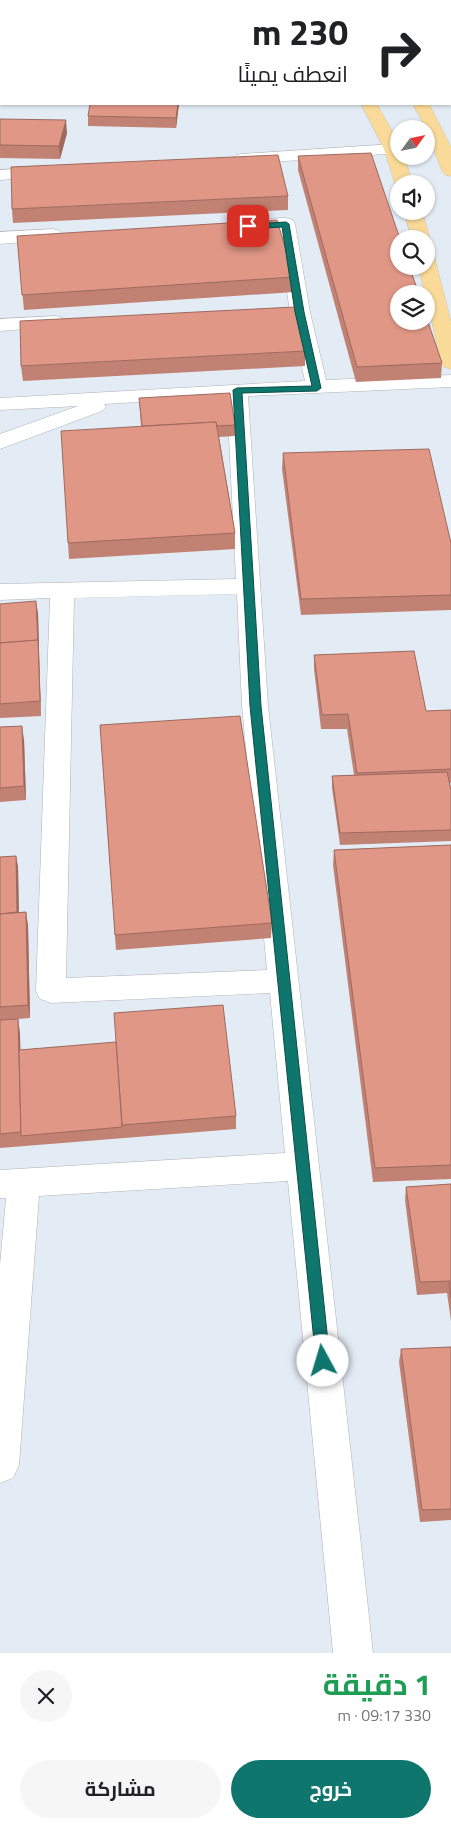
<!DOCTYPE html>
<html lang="ar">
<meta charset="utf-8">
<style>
:root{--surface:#fff;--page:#f6f6f6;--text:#202124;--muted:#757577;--accent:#0f766e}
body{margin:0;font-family:"Titillium Web",Cairo,sans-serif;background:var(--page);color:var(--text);direction:rtl;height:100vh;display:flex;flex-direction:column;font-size:19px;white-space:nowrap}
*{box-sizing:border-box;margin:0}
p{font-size:16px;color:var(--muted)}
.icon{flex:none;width:28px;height:28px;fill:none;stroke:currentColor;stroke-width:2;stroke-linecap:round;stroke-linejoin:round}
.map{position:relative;height:1653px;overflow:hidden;direction:ltr}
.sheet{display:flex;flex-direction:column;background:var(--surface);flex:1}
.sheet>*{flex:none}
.banner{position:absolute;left:0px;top:0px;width:451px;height:105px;box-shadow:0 1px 4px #0004;direction:rtl;background:#fff;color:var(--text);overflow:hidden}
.needle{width:32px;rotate:57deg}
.tools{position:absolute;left:390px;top:120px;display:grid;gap:10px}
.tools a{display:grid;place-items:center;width:45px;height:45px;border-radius:50%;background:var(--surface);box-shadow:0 1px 4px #0004;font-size:25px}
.pin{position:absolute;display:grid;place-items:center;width:42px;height:42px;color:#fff;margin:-21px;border-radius:10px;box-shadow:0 2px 8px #0006}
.me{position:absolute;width:55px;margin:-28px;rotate:354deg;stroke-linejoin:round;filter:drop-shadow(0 0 4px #0008)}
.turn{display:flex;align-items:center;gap:18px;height:105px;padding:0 20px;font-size:22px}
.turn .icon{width:65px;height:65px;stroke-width:2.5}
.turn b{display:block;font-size:35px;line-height:42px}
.round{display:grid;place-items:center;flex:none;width:52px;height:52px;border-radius:26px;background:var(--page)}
.headline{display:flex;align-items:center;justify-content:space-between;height:85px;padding:0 20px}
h1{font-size:30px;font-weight:700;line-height:38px;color:#1e9e55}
.action{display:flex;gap:10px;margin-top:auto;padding:10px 20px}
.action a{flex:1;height:58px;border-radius:30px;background:var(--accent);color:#fff;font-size:20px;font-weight:700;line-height:58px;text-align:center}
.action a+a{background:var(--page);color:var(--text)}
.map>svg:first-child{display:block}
</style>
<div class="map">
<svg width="451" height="1653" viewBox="0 0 451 1653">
<rect width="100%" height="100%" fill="#e3ebf5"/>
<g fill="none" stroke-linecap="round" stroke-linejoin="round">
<defs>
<polygon id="service" points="265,0 277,0 278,1 266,1"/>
<g id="minor">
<polygon points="393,144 399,145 399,153 242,164 236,163 233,159 236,155 242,154"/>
<polygon points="49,167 55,168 58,172 55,176 0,180 0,170"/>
<path d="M286,218L293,220L295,224L310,312L326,380L451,375V387L248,396L268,706L373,1653H333L288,1181L39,1196L19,1465L13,1478L0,1483V1265L6,1198H0V1170L285,1153L270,993L51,1003L40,999L36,991L50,598L0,600V584L236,579L227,397L104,404L106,407L102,411L0,449V434L78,406L0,410V398L305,381L290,312L278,230L241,232L234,230L232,226L234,222L241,220ZM237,594L242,706L267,970L66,978L74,598Z"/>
<polygon points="53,229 60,231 62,235 60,239 0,244 0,232"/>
<polygon points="56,316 63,318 66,322 63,326 0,331 0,319"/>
</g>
<g id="primary">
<polygon points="314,0 330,0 330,1 315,1"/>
<polygon points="363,0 379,0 379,1 364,1"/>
<polygon points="361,104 377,104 399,144 399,156 404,156 413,184 399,184 399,188 395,184 384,149"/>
<polygon points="413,104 429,104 451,147 451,176 445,175 442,171 426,129"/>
<polygon points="404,211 422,211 430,239 428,243 426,239 412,239"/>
<polygon points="426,253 433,255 435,259 451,322 451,369 444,367 441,363 426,294 425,294 418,266 426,266"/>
</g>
</defs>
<use href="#service" stroke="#abb2bb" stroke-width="2"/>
<use href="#minor" stroke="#abb2bb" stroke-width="1"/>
<use href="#primary" stroke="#c7c8c8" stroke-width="1"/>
<use href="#service" fill="#fff" fill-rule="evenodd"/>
<use href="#minor" fill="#fff" fill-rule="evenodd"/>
<use href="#primary" fill="#f9da98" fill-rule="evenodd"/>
</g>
<g fill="#c18273">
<polygon points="179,104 176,128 88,126 88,116"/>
<polygon points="0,119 67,133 60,159 0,158"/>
<polygon points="298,156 442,363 441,378 356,382 298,170"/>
<polygon points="288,196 288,210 13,223 12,209"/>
<polygon points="17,236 294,277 294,292 24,310"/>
<polygon points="305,351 305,366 23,381 21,366"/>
<polygon points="139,398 235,425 235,436 219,437 235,533 235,549 69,559 68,543 141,426"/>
<polygon points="283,453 451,543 451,610 301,615 282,469"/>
<polygon points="0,604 38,613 41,716 0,718"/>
<polygon points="314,655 426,711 451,710 451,783 450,783 451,790 451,841 340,845 332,788 332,776 354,775 347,729 321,729 314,669"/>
<polygon points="100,725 272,923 271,938 116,950"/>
<polygon points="0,727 24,740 26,800 0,802"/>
<polygon points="451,845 451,1179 373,1182 333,865 334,850"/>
<polygon points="16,856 18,867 19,912 26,912 28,926 30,1018 18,1019 20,1034 20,1050 236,1116 236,1129 0,1148 0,857"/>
<polygon points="451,1184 451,1321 447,1293 417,1295 405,1200 406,1187"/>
<polygon points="451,1347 451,1520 420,1522 399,1362 401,1349"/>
</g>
<g fill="#9d6a5e">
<polygon points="178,104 179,104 176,128 176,118"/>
<polygon points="66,120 67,133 60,159 59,146"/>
<polygon points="36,601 38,613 39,655 38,643"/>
<polygon points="38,640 39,655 41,716 40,701"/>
<polygon points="22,726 24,740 26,800 24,786"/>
<polygon points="16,856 18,867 19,927 17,915"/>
<polygon points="26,912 28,926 30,1018 28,1005"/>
<polygon points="18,1019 20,1034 23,1136 21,1136"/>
</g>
<g fill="#e09786" stroke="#9d6a5e">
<polygon points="120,0 249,0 249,1 121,1"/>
<polygon points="90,104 178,104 176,118 88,116"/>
<polygon points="0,119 66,120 59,146 0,145"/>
<polygon points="371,153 400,239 399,239 399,266 409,266 419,294 399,294 399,321 426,321 426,316 442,363 357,367 298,156"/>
<polygon points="278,155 288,196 12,209 11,167"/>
<polygon points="277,220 294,277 22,295 17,236"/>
<polygon points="295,307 305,351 21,366 20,321"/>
<polygon points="230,393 235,425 217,426 216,422 142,426 139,398"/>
<polygon points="216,422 235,533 68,543 61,431"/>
<polygon points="429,449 451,543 451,595 301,599 283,453"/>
<polygon points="36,601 38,643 38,640 0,643 0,604"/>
<polygon points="38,640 40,701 0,704 0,643"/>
<polygon points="414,651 426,711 451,710 451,769 357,773 348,714 322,715 314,655"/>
<polygon points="240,716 272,923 115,935 100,725"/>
<polygon points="22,726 24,786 0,788 0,727"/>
<polygon points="447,772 451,790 451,830 340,833 332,776"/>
<polygon points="451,845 451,1165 375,1168 334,850"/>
<polygon points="16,856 17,912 0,914 0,857"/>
<polygon points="26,912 28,1005 0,1007 0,914"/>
<polygon points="223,1005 236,1116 122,1125 114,1013"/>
<polygon points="18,1019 21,1132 0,1134 0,1020"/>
<polygon points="116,1042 122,1127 21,1136 19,1050"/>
<polygon points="451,1184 451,1281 420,1282 406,1187"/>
<polygon points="449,1283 451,1283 451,1298"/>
<polygon points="451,1347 451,1509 422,1510 401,1349"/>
</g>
<polygon fill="#0f766e" stroke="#0a4d48" points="286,222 289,224 304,312 321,388 317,391 242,393 261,706 330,1361 328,1366 323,1368 318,1366 316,1361 250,706 233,390 237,388 312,386 295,312 282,227 248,229 244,226 248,224"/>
</svg>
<div class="tools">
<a><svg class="needle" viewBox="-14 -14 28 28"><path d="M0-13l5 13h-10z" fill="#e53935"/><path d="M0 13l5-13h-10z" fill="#757577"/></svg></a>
<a><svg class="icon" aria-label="sound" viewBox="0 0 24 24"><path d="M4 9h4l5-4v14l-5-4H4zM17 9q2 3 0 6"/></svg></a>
<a><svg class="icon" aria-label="search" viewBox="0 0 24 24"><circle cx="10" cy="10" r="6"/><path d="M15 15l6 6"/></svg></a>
<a><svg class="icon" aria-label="layers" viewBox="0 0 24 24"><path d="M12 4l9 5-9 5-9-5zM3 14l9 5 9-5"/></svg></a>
</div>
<div class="pin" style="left:248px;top:226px;background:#d93025"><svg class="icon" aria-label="arrive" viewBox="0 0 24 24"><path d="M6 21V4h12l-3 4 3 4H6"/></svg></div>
<svg class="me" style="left:323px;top:1361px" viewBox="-20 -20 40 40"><circle r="19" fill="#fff"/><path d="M0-13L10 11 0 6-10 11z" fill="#0f766e"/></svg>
<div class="banner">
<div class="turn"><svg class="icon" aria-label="right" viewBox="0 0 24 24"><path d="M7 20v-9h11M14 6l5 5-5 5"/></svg><div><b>230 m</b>انعطف يمينًا</div></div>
</div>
</div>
<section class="sheet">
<div class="headline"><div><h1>1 دقيقة</h1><p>330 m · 09:17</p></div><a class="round"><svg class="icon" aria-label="close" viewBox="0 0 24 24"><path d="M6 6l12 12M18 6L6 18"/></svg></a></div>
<div class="action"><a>خروج</a><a>مشاركة</a></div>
</section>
